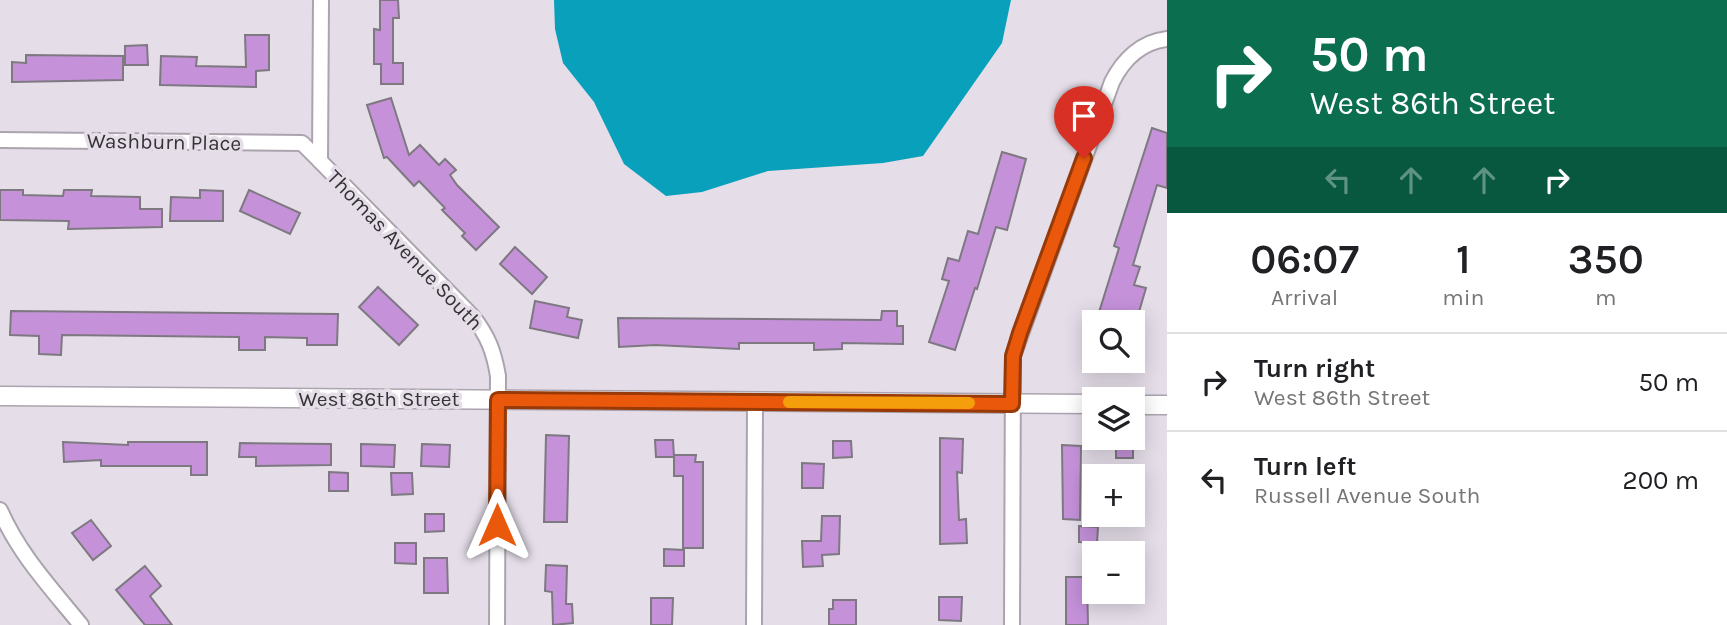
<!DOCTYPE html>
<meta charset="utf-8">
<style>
:root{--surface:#fff;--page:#f2f2f2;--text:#202124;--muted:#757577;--line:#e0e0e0}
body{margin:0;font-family:Karla,sans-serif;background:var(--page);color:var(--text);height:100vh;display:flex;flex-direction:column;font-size:26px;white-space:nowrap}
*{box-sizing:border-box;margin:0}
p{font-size:23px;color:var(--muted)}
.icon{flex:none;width:38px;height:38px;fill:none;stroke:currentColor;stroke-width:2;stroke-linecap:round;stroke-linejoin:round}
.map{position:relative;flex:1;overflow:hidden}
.side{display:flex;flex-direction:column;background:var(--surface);width:560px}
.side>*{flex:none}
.top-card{background:#0b6e4f;color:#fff;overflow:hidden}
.buttons{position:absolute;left:1082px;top:310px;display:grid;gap:14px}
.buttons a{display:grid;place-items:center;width:63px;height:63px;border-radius:0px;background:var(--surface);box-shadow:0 4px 18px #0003;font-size:35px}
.pin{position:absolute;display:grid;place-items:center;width:60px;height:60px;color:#fff;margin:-72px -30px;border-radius:50% 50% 50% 0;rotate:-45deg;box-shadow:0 0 7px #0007}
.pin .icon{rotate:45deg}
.me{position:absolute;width:77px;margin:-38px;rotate:0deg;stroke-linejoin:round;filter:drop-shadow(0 0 5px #0008)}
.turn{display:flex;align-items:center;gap:24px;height:147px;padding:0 28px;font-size:32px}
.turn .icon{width:91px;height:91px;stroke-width:2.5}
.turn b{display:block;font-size:49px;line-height:60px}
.lanes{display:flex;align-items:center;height:66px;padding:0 28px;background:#0003;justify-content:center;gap:35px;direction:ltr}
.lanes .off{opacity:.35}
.eta{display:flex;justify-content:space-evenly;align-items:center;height:119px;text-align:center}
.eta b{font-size:42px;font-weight:600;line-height:49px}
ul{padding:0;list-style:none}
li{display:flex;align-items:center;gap:21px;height:98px;padding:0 28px;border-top:2px solid var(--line)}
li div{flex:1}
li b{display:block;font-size:26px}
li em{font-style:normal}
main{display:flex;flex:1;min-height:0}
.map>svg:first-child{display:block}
</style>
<main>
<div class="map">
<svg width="1167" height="625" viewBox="0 0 1167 625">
<rect width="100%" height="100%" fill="#e5dee9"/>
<polygon fill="#09a0bb" points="554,0 1011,0 1002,43 923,156 883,163 768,171 702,192 666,196 624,164 594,102 563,63 555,29"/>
<g fill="#c592da" stroke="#7e7881" stroke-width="2">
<polygon points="380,0 398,0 399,18 393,18 393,63 403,63 403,84 381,84 381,64 374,64 374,29 380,30"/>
<polygon points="245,35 269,35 269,70 256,71 256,87 160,85 161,56 197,57 196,66 246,67"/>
<polygon points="147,45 148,65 125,65 125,46"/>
<polygon points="26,55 123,56 123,80 12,82 12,62 26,63"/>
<polygon points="391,98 409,155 420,145 439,165 445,159 456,170 450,175 457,185 499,227 476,250 462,236 465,233 442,210 445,208 419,181 414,186 387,157 384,158 367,105"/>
<polygon points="1152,128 1167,133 1167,188 1157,185 1133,265 1140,267 1134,285 1146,288 1136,322 1096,322 1119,248 1114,246"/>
<polygon points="1002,152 1026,159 1007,230 996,227 977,289 975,288 955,350 929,342 949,281 942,279 948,258 959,261 968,231 978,234"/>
<polygon points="0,190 23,190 23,195 63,196 64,190 92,190 91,196 140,197 140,209 162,209 162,227 68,229 69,221 0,220"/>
<polygon points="200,190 223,191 223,221 170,221 171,197 200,198"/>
<polygon points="249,190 300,213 290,234 240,211"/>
<polygon points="515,247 547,277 532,294 500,264"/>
<polygon points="378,287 418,325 399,345 359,307"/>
<polygon points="535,301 569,308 567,317 582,320 578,338 530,328"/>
<polygon points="11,311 338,314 337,345 307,345 307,338 265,337 265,350 239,350 239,337 62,335 61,355 39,354 39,336 10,335"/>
<polygon points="882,311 897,311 897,326 903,326 903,344 842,343 842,349 814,350 814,343 739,343 739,349 655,345 619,347 618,318 881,320"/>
<polygon points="546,435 569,436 567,522 544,522"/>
<polygon points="940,438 963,439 962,473 957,472 959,520 966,519 967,543 940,544"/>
<polygon points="655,440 673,440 674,457 656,457"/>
<rect x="1116" y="440" width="17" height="18"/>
<polygon points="833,441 851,441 852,457 833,458"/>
<polygon points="63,442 128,445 128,442 207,442 207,475 191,475 191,466 101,466 101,460 64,462"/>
<polygon points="240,443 331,444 331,465 256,466 256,457 239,457"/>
<polygon points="361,444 395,445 394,467 361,466"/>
<polygon points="422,444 450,445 449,467 421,466"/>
<polygon points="1062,445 1081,446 1080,520 1063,519"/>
<polygon points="674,455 696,455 695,462 703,462 703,548 683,548 683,476 674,476"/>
<polygon points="802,463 824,464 823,488 802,488"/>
<polygon points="329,472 348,473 348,491 329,491"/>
<polygon points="391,473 412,473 413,494 392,495"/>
<polygon points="425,514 444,514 444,531 425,532"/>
<polygon points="822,516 840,516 839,554 822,555 823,566 803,567 802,541 821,541"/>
<polygon points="91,520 111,546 93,560 72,533"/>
<polygon points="1079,526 1098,527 1097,543 1079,542"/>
<polygon points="395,543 416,543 416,564 395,563"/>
<polygon points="664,549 684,550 684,566 664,566"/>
<polygon points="424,558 447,558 448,593 424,593"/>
<polygon points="546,565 567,566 566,604 572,604 573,623 553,625 552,592 545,591"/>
<polygon points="145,566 161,586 150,596 172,625 145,625 116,590"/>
<polygon points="1066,577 1087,577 1088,625 1066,625"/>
<polygon points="939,597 962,597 961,621 939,620"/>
<polygon points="651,598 673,598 672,625 651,625"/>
<polygon points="833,600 856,600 856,625 829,625 829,609 833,609"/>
</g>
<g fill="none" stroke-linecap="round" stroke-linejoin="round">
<defs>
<g id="minor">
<path d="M321,0L320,161L473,317C488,336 494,352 498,376L497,625"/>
<polyline points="0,140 302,143 320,161"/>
<path d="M0,510C19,554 51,588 81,625"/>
<polyline points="754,625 755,402"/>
<path d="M1012,625L1013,356L1112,82C1123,60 1141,42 1167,39"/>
</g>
<g id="tertiary">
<polyline points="0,396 1094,404"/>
<polyline points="1132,405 1167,405"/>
</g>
</defs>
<use href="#minor" stroke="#aba4ae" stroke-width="18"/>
<use href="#tertiary" stroke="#aba4ae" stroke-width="21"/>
<use href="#minor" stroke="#fff" stroke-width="14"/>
<use href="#tertiary" stroke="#fff" stroke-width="18"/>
</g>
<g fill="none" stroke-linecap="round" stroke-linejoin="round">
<defs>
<polyline id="route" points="497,525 498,400 1012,404 1013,356 1020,333 1084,158"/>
</defs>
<use href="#route" stroke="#983908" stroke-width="18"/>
<use href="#route" stroke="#ea580c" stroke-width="12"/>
<polyline stroke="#f59e0b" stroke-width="12" points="789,402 969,403"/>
</g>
<g text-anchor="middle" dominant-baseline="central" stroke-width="7" stroke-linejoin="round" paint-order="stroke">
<g font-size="21" fill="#363337" stroke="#e5dee9">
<text transform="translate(164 142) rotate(1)">Washburn Place</text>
<text transform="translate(405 250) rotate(46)">Thomas Avenue South</text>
<text x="379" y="399">West 86th Street</text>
</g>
</g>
</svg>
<div class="buttons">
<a><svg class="icon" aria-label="search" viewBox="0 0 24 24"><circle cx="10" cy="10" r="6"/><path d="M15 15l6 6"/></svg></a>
<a><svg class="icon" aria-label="layers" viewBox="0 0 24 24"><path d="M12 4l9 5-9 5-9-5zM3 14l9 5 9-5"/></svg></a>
<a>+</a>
<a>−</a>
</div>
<div class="pin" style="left:1084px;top:158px;background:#d93025"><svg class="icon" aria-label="arrive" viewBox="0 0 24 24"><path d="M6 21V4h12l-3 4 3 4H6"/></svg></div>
<svg class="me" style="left:497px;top:525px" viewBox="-20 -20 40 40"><path d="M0-17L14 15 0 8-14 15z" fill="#ea580c" stroke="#fff" stroke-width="4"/></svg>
</div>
<section class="side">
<div class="top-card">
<div class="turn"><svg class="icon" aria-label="right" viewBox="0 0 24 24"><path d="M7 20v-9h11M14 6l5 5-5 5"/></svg><div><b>50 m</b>West 86th Street</div></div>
<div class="lanes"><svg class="icon off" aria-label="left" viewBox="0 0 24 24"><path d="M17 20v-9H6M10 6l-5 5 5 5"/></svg><svg class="icon off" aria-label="ahead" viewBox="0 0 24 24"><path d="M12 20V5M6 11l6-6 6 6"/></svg><svg class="icon off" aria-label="ahead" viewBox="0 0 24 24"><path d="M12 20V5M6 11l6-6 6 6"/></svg><svg class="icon" aria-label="right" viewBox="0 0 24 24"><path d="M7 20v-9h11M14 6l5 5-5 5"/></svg></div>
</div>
<div class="eta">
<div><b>06:07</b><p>Arrival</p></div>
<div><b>1</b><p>min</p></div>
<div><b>350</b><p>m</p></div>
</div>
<ul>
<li><svg class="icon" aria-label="right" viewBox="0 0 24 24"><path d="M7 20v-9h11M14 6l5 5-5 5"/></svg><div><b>Turn right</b><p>West 86th Street</p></div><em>50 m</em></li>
<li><svg class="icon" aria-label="left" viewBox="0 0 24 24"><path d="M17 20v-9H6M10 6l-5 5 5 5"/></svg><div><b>Turn left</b><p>Russell Avenue South</p></div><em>200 m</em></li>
</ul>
</section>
</main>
